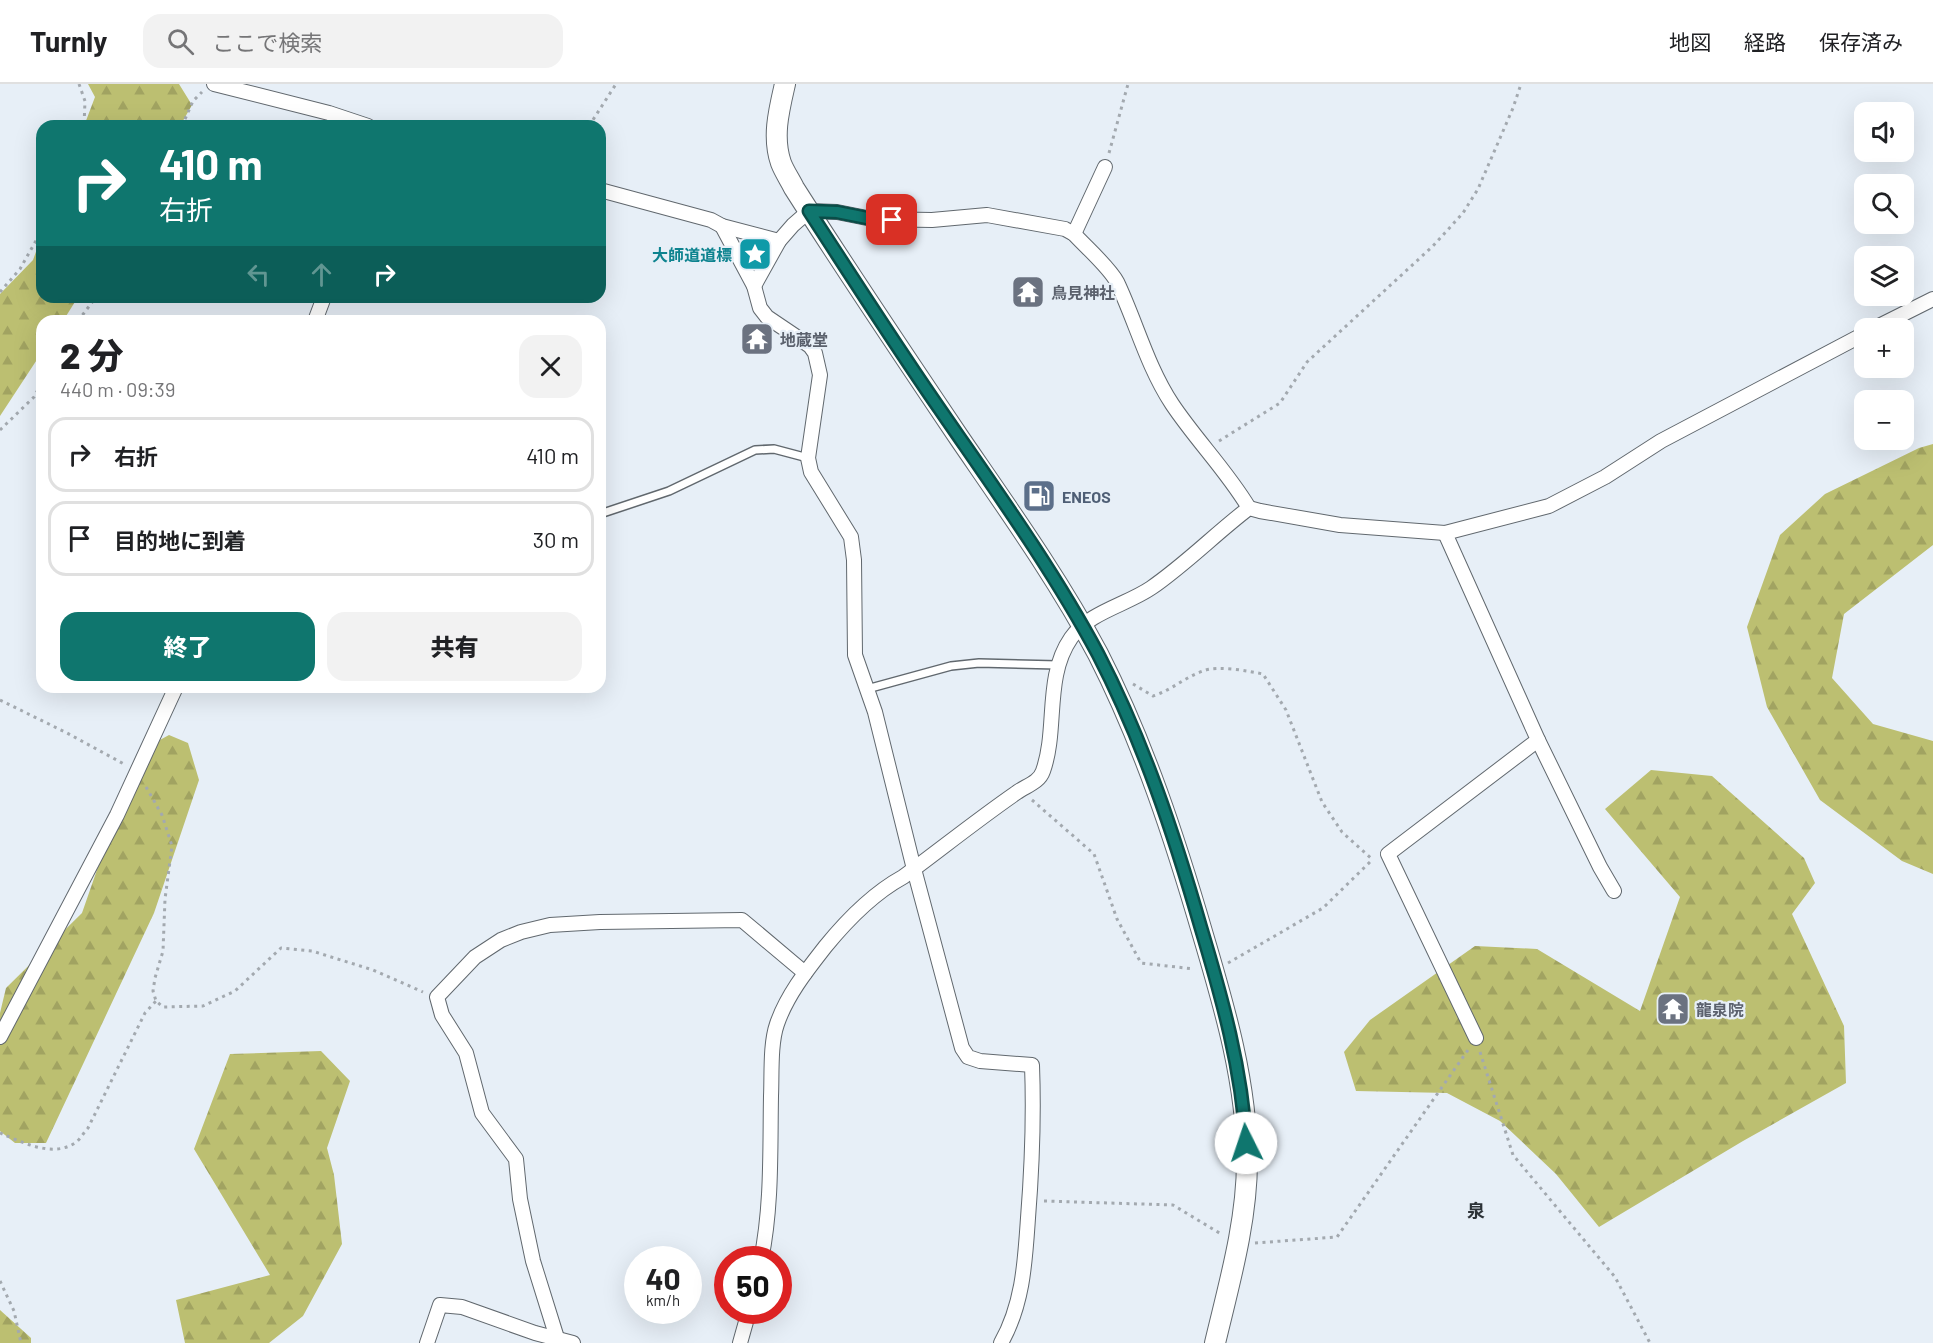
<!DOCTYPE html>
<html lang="ja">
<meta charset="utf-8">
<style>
:root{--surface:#fff;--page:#f2f2f2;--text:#202124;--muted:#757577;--line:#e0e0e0;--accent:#0f766e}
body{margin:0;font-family:Barlow,"Noto Sans JP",sans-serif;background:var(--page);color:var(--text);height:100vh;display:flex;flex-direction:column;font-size:22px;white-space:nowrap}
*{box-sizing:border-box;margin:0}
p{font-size:20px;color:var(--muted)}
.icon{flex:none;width:33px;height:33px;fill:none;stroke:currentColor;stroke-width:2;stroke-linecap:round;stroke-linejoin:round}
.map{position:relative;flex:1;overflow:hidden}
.details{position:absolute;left:36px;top:231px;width:570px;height:378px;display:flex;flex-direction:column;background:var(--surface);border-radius:18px;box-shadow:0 6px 24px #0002}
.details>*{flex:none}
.guide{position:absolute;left:36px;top:36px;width:570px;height:183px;border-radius:18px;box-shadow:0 6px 24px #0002;background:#0f766e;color:#fff;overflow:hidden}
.tools{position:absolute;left:1854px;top:18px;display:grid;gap:12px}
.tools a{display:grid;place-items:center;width:60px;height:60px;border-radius:12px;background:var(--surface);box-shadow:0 6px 24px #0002;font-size:30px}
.speed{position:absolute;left:624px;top:1162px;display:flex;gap:12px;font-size:30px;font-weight:700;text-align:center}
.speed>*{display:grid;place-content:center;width:78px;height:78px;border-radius:50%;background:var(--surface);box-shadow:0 6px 24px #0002;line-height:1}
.speed small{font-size:15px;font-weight:400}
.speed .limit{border:9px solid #d22;background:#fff;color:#111}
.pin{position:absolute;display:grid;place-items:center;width:51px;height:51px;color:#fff;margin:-26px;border-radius:12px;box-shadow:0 3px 9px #0006}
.me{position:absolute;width:66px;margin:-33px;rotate:356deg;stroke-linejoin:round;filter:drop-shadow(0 0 4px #0008)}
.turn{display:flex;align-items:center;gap:21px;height:126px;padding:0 24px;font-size:27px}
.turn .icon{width:78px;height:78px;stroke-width:2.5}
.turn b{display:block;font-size:42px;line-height:51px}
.lanes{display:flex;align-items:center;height:57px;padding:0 24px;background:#0003;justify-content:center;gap:30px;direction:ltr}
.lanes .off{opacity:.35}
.round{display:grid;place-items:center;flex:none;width:63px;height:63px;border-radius:18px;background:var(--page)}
.overview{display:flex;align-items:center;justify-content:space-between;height:102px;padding:0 24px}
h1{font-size:36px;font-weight:800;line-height:45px}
.button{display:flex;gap:12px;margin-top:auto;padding:12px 24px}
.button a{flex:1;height:69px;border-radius:18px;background:var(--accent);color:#fff;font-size:24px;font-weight:800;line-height:69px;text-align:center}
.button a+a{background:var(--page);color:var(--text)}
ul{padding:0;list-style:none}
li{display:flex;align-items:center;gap:18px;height:75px;margin:0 12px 9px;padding:0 12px;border:3px solid var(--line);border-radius:18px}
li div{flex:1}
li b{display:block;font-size:22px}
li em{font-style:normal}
header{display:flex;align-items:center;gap:36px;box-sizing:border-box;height:84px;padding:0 30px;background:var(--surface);border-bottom:2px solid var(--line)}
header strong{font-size:28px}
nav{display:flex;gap:33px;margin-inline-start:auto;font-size:21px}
.search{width:420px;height:54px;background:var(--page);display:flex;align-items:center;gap:15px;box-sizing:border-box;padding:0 21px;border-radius:18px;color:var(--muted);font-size:22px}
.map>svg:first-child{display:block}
</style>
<header>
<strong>Turnly</strong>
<div class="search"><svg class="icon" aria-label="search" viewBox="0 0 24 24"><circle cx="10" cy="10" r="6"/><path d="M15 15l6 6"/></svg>ここで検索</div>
<nav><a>地図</a><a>経路</a><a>保存済み</a></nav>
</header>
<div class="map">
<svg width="1933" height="1259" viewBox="0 0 1933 1259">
<defs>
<pattern id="forest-firs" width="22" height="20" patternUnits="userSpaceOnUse" patternTransform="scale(1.5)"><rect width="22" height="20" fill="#bcbf71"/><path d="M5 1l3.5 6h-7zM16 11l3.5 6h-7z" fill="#a1a361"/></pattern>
</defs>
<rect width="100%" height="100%" fill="#e7eff7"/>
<g fill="url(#forest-firs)">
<polygon points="88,0 179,0 192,21 180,42 84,42 95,13"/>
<polygon points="42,151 42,213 78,213 63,237 42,237 42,268 0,332 0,210 33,176"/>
<polygon points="1933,360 1933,461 1844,530 1832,594 1873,640 1933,657 1933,790 1902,777 1820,716 1767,623 1747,543 1780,451 1825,410 1919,364"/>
<polygon points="169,651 188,659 199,696 154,829 46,1059 15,1059 0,1047 0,929 6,904 82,829 138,668"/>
<polygon points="1651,686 1712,692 1804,774 1815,799 1792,830 1844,942 1846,999 1743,1057 1599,1143 1556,1090 1500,1037 1447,1009 1356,1007 1344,968 1370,936 1475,862 1537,865 1640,927 1680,813 1605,725"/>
<polygon points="321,967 350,997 327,1064 334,1091 342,1160 303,1232 269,1259 185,1259 176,1216 270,1191 194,1065 230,970"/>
<polygon points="0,1226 31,1254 31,1259 0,1259"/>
</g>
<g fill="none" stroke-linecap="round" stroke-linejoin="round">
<defs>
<g id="lane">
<polyline points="600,430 669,407 755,366 774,365 808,374"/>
<polyline points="867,605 951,582 979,579 1058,581"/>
</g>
<g id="street">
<polyline points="214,0 329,29 368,42"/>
<polyline points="600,106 711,136 722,142 779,157"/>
<path d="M722,142L754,202L760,224L767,233L810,262L815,269L820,291L808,374L811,388L851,453L854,476L855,571L875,628L914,785L962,964L968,973L980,977L1032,981C1034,1032 1032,1083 1028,1134C1025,1178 1023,1220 1001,1259"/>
<polyline points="1074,150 1105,83"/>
<path d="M754,202L779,157L793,141L809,127L837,128L872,135L932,136L987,131L1065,145L1074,150C1086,163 1109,183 1117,198C1136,238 1147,282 1172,320C1196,356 1227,387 1249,424"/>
<polyline points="315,237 324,213"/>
<polyline points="1875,244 1933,215"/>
<polyline points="1445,449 1538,656 1388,770 1476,954"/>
<polyline points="1538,656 1600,783 1614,807"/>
<polyline points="0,953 117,731 176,603"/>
<path d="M761,1176C772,1122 770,1067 771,1012C772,991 770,960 777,940C787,911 807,886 825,863C847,836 872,810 903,793C941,765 977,736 1016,709C1025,702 1039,699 1043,687C1058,645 1044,593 1071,554C1089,528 1126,521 1151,504C1186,480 1216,449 1249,424L1260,427L1340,441L1445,449L1549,422L1605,393L1661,357L1864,250"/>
<polyline points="557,1254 533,1177 520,1115 516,1075 482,1029 466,969 442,931 437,913 475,873 501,856 521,848 550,841 600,838 742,836 805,889"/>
<polyline points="427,1259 440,1221 462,1223 535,1249 573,1259"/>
<polyline points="740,1259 749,1227"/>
</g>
<path id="secondary" d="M785,0C779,26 772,53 781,79C784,87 790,96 794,104C848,189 904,272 960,355C1008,425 1058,495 1098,570C1144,660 1175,755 1203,851C1225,925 1247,1000 1247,1077C1247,1138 1229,1200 1215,1259"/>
</defs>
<use href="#lane" stroke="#61686e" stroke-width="10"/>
<use href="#street" stroke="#61686e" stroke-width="16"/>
<use href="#secondary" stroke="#61686e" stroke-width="22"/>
<g stroke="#a3a9af" stroke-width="3" stroke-dasharray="3 4.5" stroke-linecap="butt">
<polyline points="79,0 85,17 84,42"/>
<polyline points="182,42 193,17 202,8"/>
<polyline points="589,42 616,0"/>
<polyline points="1109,69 1128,0"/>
<polyline points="0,208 20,185 42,146"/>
<polyline points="78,237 96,213"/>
<polyline points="0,346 34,313 42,298"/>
<polyline points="1219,357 1280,319 1307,278 1433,162 1463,129 1478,105 1513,24 1521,0"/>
<path d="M1133,600L1153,612C1172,606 1185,593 1203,587C1217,581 1248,587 1263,590L1286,626L1322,718L1342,748L1373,776"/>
<polyline points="0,616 67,649 124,680"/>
<polyline points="146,703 162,731 172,762 165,815 163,867 155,894 153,907 156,917 163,923 203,922 235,907 281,864 312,867 373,886 423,908"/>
<polyline points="1032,716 1094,770 1117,835 1141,879 1194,885"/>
<polyline points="1228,879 1323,824 1372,776"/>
<polyline points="1480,968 1513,1071 1615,1193 1650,1259"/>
<path d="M0,1049C22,1058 52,1074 75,1059C80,1056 84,1048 88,1044L145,929L156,917"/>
<polyline points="1044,1117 1173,1121 1221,1150"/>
<polyline points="1255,1159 1337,1153 1468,966"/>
<polyline points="0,1197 14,1227 21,1259"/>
</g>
<use href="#lane" stroke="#fff" stroke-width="7"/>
<use href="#street" stroke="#fff" stroke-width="14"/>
<use href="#secondary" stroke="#fff" stroke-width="20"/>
</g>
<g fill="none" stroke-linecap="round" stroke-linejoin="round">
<defs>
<path id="route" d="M892,136L872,135L837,128L809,127C852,193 894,259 939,324C994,404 1052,484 1098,570C1143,657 1174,750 1201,844C1222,914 1242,985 1246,1059"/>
</defs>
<use href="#route" stroke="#0a4d48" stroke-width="15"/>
<use href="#route" stroke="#0f766e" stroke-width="10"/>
</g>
<defs>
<symbol id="sight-square" viewBox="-11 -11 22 22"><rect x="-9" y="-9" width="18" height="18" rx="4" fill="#0f9aa8" stroke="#e7eff7"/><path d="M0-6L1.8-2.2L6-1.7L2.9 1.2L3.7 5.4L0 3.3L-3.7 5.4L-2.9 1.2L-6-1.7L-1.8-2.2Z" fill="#fff"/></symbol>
<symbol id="temple-square" viewBox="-11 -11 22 22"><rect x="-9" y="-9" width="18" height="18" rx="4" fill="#6b7280" stroke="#e7eff7"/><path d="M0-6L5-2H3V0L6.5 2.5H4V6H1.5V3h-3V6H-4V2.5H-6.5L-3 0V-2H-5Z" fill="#fff"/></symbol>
<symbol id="fuel-square" viewBox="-11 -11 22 22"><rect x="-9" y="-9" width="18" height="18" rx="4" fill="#5c6f8a" stroke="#e7eff7"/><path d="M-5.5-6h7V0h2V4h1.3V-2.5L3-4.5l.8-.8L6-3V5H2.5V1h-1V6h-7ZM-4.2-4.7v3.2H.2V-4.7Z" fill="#fff"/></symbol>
</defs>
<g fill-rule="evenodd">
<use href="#sight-square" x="736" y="151" width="38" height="38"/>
<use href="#temple-square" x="1009" y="189" width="38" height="38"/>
<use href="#temple-square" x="738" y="236" width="38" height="38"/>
<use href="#fuel-square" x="1020" y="393" width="38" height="38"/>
<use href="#temple-square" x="1654" y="906" width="38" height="38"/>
</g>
<g text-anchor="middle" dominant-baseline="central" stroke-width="4.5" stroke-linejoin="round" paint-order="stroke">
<g font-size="16" font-weight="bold" fill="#0d838f" stroke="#e7eff7" text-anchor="end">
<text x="732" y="170">大師道道標</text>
</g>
<g font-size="16" font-weight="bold" fill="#5b616d" stroke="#e7eff7" text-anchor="start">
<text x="1051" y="208">鳥見神社</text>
<text x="780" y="255">地蔵堂</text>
<text x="1696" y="925">龍泉院</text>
</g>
<g font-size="16" font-weight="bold" fill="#4e5e75" stroke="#e7eff7" text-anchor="start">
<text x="1062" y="412">ENEOS</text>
</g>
<g font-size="18" font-weight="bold" fill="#2d3338" stroke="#e7eff7">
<text x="1476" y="1126">泉</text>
</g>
</g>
</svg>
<div class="tools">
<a><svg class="icon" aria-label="sound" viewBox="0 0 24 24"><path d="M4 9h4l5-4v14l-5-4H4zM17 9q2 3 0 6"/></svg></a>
<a><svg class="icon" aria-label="search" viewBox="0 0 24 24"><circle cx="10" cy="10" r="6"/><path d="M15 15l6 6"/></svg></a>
<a><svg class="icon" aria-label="layers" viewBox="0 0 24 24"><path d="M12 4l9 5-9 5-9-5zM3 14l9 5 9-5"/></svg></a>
<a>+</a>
<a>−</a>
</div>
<div class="speed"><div>40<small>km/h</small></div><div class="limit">50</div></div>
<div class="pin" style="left:892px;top:136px;background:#d93025"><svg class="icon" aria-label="arrive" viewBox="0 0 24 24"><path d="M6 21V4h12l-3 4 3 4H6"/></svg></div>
<svg class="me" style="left:1246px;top:1059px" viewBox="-20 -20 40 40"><circle r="19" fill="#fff"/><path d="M0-13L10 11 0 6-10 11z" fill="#0f766e"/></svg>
<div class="guide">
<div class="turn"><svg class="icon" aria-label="right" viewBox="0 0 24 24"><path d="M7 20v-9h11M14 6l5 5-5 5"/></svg><div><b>410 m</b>右折</div></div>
<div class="lanes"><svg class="icon off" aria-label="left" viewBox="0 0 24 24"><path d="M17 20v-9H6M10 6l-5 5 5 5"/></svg><svg class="icon off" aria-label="ahead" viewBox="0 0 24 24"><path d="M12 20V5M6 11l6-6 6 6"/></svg><svg class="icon" aria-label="right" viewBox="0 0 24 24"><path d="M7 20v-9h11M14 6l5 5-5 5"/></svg></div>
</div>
<section class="details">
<div class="overview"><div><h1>2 分</h1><p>440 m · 09:39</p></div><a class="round"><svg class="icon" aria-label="close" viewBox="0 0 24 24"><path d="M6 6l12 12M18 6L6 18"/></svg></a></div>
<ul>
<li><svg class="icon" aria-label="right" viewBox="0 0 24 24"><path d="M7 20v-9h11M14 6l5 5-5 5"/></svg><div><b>右折</b></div><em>410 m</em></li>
<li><svg class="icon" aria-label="arrive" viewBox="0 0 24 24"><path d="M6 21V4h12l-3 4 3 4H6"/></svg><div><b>目的地に到着</b></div><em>30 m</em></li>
</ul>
<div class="button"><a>終了</a><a>共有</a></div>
</section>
</div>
